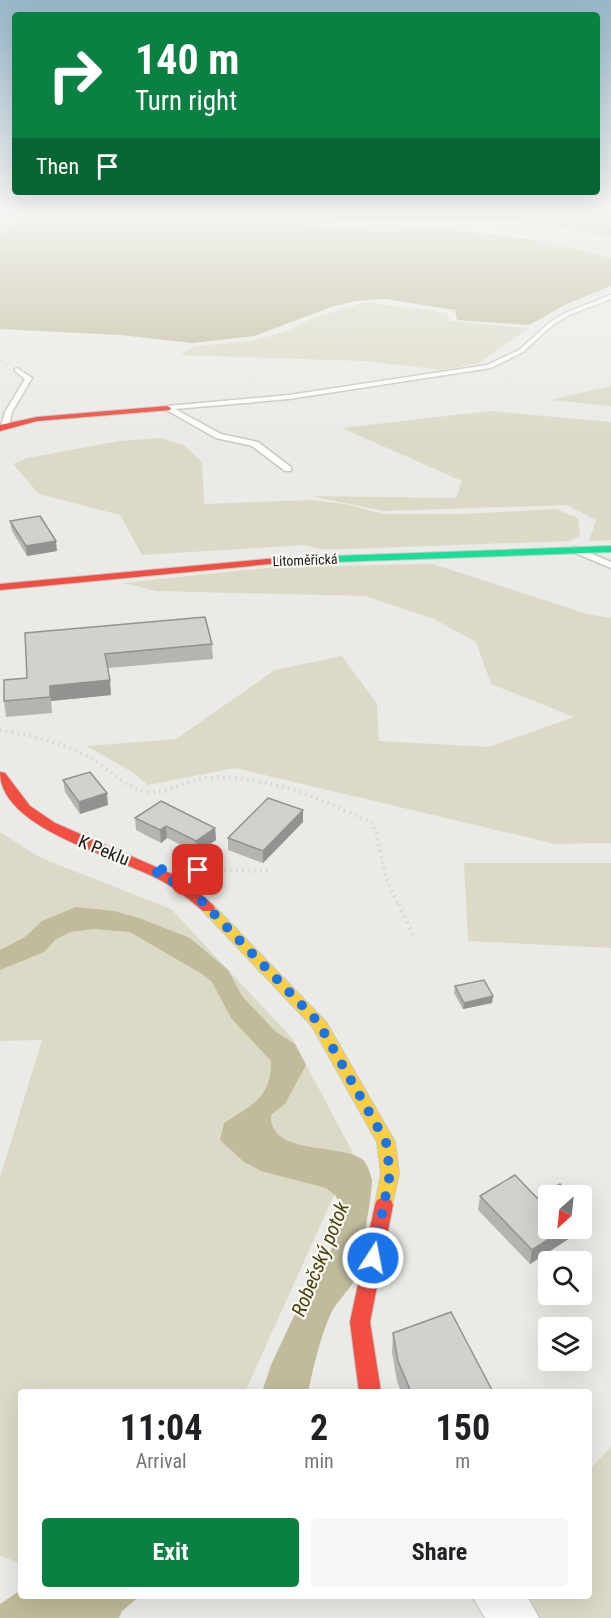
<!DOCTYPE html>
<meta charset="utf-8">
<style>
:root{--surface:#fff;--page:#f6f6f6;--text:#202124;--muted:#757577;--accent:#0b8043}
body{margin:0;font-family:"Roboto Condensed",sans-serif;background:var(--page);color:var(--text);height:100vh;display:flex;flex-direction:column;font-size:22px;white-space:nowrap}
*{box-sizing:border-box;margin:0}
p{font-size:20px;color:var(--muted)}
.icon{flex:none;width:33px;height:33px;fill:none;stroke:currentColor;stroke-width:2;stroke-linecap:round;stroke-linejoin:round}
.map{position:relative;flex:1;overflow:hidden}
.panel{position:absolute;left:18px;top:1389px;width:574px;height:210px;display:flex;flex-direction:column;background:var(--surface);border-radius:6px;box-shadow:0 6px 24px #0002}
.panel>*{flex:none}
.top-card{position:absolute;left:12px;top:12px;width:588px;height:183px;border-radius:6px;box-shadow:0 6px 24px #0002;background:#0b8043;color:#fff;overflow:hidden}
.needle{width:39px;rotate:207deg}
.fabs{position:absolute;left:538px;top:1185px;display:grid;gap:12px}
.fabs a{display:grid;place-items:center;width:54px;height:54px;border-radius:6px;background:var(--surface);box-shadow:0 6px 24px #0002;font-size:30px}
.pin{position:absolute;display:grid;place-items:center;width:51px;height:51px;color:#fff;margin:-26px;border-radius:12px;box-shadow:0 3px 9px #0006}
.me{position:absolute;width:66px;margin:-33px;rotate:11deg;stroke-linejoin:round;filter:drop-shadow(0 0 4px #0008)}
.turn{display:flex;align-items:center;gap:21px;height:126px;padding:0 24px;font-size:27px}
.turn .icon{width:78px;height:78px;stroke-width:2.5}
.turn b{display:block;font-size:42px;line-height:51px}
.then{display:flex;align-items:center;height:57px;padding:0 24px;background:#0003;gap:12px;font-size:22px}
.eta{display:flex;justify-content:space-evenly;align-items:center;height:102px;text-align:center}
.eta b{font-size:36px;font-weight:700;line-height:42px}
.primary-button{display:flex;gap:12px;margin-top:auto;padding:12px 24px}
.primary-button a{flex:1;height:69px;border-radius:6px;background:var(--accent);color:#fff;font-size:24px;font-weight:700;line-height:69px;text-align:center}
.primary-button a+a{background:var(--page);color:var(--text)}
.map>svg:first-child{display:block}
</style>
<div class="map">
<svg width="611" height="1618" viewBox="0 0 611 1618">
<rect width="100%" height="100%" fill="#eaeae6"/>
<g fill="#dcdac7">
<polygon points="0,209 48,209 25,216 0,235"/>
<path d="M314,209H332V222L480,219L534,223L611,237V259L527,237L495,232L412,229C391,236 332,227 307,225Z"/>
<polygon points="365,302 447,313 449,321 529,328 479,363 442,370 366,361 180,355 195,346 250,341 287,331 311,319"/>
<polygon points="611,386 611,406 550,400"/>
<polygon points="490,411 611,422 611,540 589,541 596,520 567,505 384,511 310,496 456,498 462,481 342,428"/>
<polygon points="162,438 185,446 202,462 204,504 310,500 345,504 383,514 463,514 556,509 578,518 580,536 569,541 346,549 320,549 305,545 142,555 120,515 39,494 13,464 27,458 119,441"/>
<polygon points="433,564 587,614 611,618 611,843 555,844 235,768 148,785 132,772 87,746 176,739 275,670 342,656 377,704 379,741 489,747 574,717 491,684 476,642 434,619 365,596 156,591 124,583 276,567"/>
<polygon points="0,832 41,858 171,909 292,1038 353,1153 245,1392 21,1392 21,1564 0,1555 0,1178 42,1040 0,1041"/>
<polygon points="464,863 611,863 611,948 468,941"/>
<polygon points="611,1447 611,1618 539,1618 524,1596 590,1596 590,1469"/>
</g>
<g fill="#c0bb9b">
<path d="M48,209H314L307,225C332,227 391,236 412,229C486,231 539,237 611,259V286L567,304L529,325L457,320L455,310L386,299L356,301L334,306L254,336L193,343L120,335L0,329V235L25,216Z"/>
<polygon points="332,209 611,209 611,237 534,223 480,219 331,222"/>
<path d="M76,907L114,911L139,918L190,938L228,970L242,996L276,1032L295,1044L306,1065L285,1104L271,1115C269,1156 340,1143 362,1159C368,1164 370,1173 372,1180C373,1189 359,1270 355,1279C349,1291 337,1301 331,1313C320,1338 314,1365 308,1392H262L271,1365L309,1284L333,1246L341,1209L336,1196L326,1188L261,1171L244,1162L220,1140L224,1123C251,1106 272,1097 271,1061L231,1018L212,982L202,974L130,932L94,929L70,932L55,940L44,952L0,970V950L25,937L42,921Z"/>
<polygon points="21,1590 21,1596 140,1596 122,1611 119,1618 0,1618 0,1604"/>
</g>
<g fill="none" stroke-linecap="round" stroke-linejoin="round">
<defs>
<g id="lane">
<polygon points="611,295 611,299 569,315 554,324 523,352 491,368 289,399 175,409 221,434 258,442 291,467 291,471 285,471 252,446 216,438 163,408 167,406 289,395 487,365 519,350 550,322 565,313"/>
<polygon points="17,368 32,378 12,412 9,426 5,428 1,426 5,412 25,379 15,371 15,369"/>
<polygon points="576,547 611,562 611,568 573,552 573,548"/>
</g>
<polygon id="street" points="472,1596 527,1596 539,1618 485,1618"/>
<polygon id="fast" points="611,546 611,552 277,564 272,561 277,558"/>
<polygon id="slow" points="208,903 213,905 326,1022 395,1142 399,1174 391,1210 384,1213 377,1210 375,1205 381,1174 377,1142 312,1026 203,911 201,908"/>
<g id="jam">
<polygon points="167,406 171,408 170,410 37,421 0,431 0,425 37,417"/>
<polygon points="277,558 281,559 281,563 0,590 0,584"/>
<path d="M0,772L5,773L30,806L55,823L172,874L194,888L213,905L215,908L213,911H203C190,900 177,889 162,881C120,857 0,830 0,772Z"/>
<polygon points="384,1197 391,1200 393,1205 370,1322 381,1392 359,1392 350,1322 375,1205 377,1200"/>
</g>
</defs>
<use href="#lane" stroke="#c7c7c4" stroke-width="3"/>
<use href="#street" stroke="#c7c7c4" stroke-width="2"/>
<use href="#fast" stroke="#c7c7c4" stroke-width="2"/>
<use href="#slow" stroke="#c7c7c4" stroke-width="2"/>
<use href="#jam" stroke="#c7c7c4" stroke-width="2"/>
<g stroke="#d6d6d4" stroke-width="1.5" stroke-dasharray="1 2" stroke-linecap="butt">
<polyline points="327,209 324,221 334,224 462,224 535,235 611,254"/>
<polyline points="310,222 324,221"/>
<polyline points="387,226 393,231"/>
<polyline points="0,228 15,216 37,209"/>
</g>
<g stroke="#d6d6d4" stroke-width="2" stroke-dasharray="1 3" stroke-linecap="butt">
<polyline points="329,326 394,366"/>
<polyline points="499,328 525,330"/>
<polyline points="0,361 8,365"/>
</g>
<g stroke="#d6d6d4" stroke-width="4" stroke-dasharray="1.5 4.5" stroke-linecap="butt">
<path d="M0,730C30,735 60,742 87,756C107,766 124,788 146,792C168,795 187,779 208,778C267,774 322,799 374,824L386,878L399,906"/>
<polyline points="206,870 269,871"/>
</g>
<polyline stroke="#d6d6d4" stroke-width="4.5" stroke-dasharray="1.5 5" stroke-linecap="butt" points="399,904 413,935"/>
<use href="#lane" fill="#fcfcfb" fill-rule="evenodd"/>
<use href="#street" fill="#fcfcfb" fill-rule="evenodd"/>
<use href="#fast" fill="#16e098" fill-rule="evenodd"/>
<use href="#slow" fill="#ffcf43" fill-rule="evenodd"/>
<use href="#jam" fill="#f24e42" fill-rule="evenodd"/>
</g>
<g fill="#b4b4b1">
<polygon points="10,521 57,551 27,556 12,531"/>
<polygon points="25,633 212,644 213,659 108,668 111,695 51,701 52,713 6,717 4,701 27,678"/>
<polygon points="63,780 108,805 80,814 65,792"/>
<polygon points="303,810 303,822 263,863 228,850 228,838"/>
<polygon points="135,818 215,828 216,840 197,853 167,838 161,843 136,830"/>
<polygon points="455,986 493,996 492,1003 463,1009 454,993"/>
<polygon points="480,1196 537,1198 587,1227 530,1264 478,1210"/>
<polygon points="393,1333 493,1392 401,1392 397,1381 392,1352"/>
</g>
<g fill="#929290">
<polygon points="56,541 57,551 27,556 26,546"/>
<polygon points="110,680 111,695 51,701 52,713 50,686"/>
<polygon points="107,793 108,805 80,814 79,802"/>
<polygon points="303,810 303,822 263,863 263,851"/>
<polygon points="166,826 167,838 161,843 160,830"/>
<polygon points="215,828 216,840 197,853 196,841"/>
<polygon points="493,996 492,1003 463,1009 464,1003"/>
<polygon points="590,1213 587,1227 530,1264 532,1250 566,1228 582,1228 582,1218"/>
</g>
<g fill="#d1d1ce" stroke="#929290" stroke-width="1.5">
<polygon points="40,516 56,541 26,546 10,521"/>
<polygon points="205,617 212,644 105,654 110,680 50,686 50,697 4,701 4,680 27,678 25,633"/>
<polygon points="90,772 107,793 79,802 63,780"/>
<polygon points="268,798 303,810 263,851 228,838"/>
<polygon points="161,801 215,828 196,841 166,826 160,830 135,818"/>
<polygon points="484,980 493,996 464,1003 455,986"/>
<polygon points="515,1175 537,1198 560,1184 572,1196 549,1196 549,1228 566,1228 532,1250 480,1196"/>
<polygon points="582,1205 590,1213 582,1218"/>
<polygon points="451,1312 493,1392 411,1392 398,1361 393,1333"/>
</g>
<linearGradient id="sky" x2="0" y2="1"><stop stop-color="#98b7c9"/><stop offset="0.48" stop-color="#f6f6f4"/><stop offset="1" stop-color="#f6f6f4" stop-opacity="0"/></linearGradient>
<rect width="611" height="435" fill="url(#sky)"/>
<g fill="none" stroke-linecap="round" stroke-linejoin="round">
<polyline stroke="#1a73e8" stroke-width="10" stroke-dasharray="0 18" points="198,870 151,869 194,893 318,1022 386,1142 390,1174 373,1258"/>
</g>
<g text-anchor="middle" dominant-baseline="central" stroke-width="4.5" stroke-linejoin="round" paint-order="stroke">
<g font-size="14" fill="#20201e" stroke="#f9f8f2">
<text transform="translate(305 560) rotate(-2)">Litoměřická</text>
</g>
<g font-size="18" fill="#20201e" stroke="#f9f8f2">
<text transform="translate(104 850) rotate(22)">K Peklu</text>
</g>
<g font-size="20" font-style="italic" fill="#4b420b" stroke="#f9f8f2">
<text transform="translate(320 1259) rotate(-68)">Robečský potok</text>
</g>
</g>
</svg>
<div class="fabs">
<a><svg class="needle" viewBox="-14 -14 28 28"><path d="M0-13l5 13h-10z" fill="#e53935"/><path d="M0 13l5-13h-10z" fill="#757577"/></svg></a>
<a><svg class="icon" aria-label="search" viewBox="0 0 24 24"><circle cx="10" cy="10" r="6"/><path d="M15 15l6 6"/></svg></a>
<a><svg class="icon" aria-label="layers" viewBox="0 0 24 24"><path d="M12 4l9 5-9 5-9-5zM3 14l9 5 9-5"/></svg></a>
</div>
<div class="pin" style="left:198px;top:870px;background:#d93025"><svg class="icon" aria-label="arrive" viewBox="0 0 24 24"><path d="M6 21V4h12l-3 4 3 4H6"/></svg></div>
<svg class="me" style="left:373px;top:1258px" viewBox="-20 -20 40 40"><circle r="17" fill="#1a73e8" stroke="#fff" stroke-width="3"/><path d="M0-11L8 9 0 5-8 9z" fill="#fff"/></svg>
<div class="top-card">
<div class="turn"><svg class="icon" aria-label="right" viewBox="0 0 24 24"><path d="M7 20v-9h11M14 6l5 5-5 5"/></svg><div><b>140 m</b>Turn right</div></div>
<div class="then">Then<svg class="icon" aria-label="arrive" viewBox="0 0 24 24"><path d="M6 21V4h12l-3 4 3 4H6"/></svg></div>
</div>
<section class="panel">
<div class="eta">
<div><b>11:04</b><p>Arrival</p></div>
<div><b>2</b><p>min</p></div>
<div><b>150</b><p>m</p></div>
</div>
<div class="primary-button"><a>Exit</a><a>Share</a></div>
</section>
</div>
